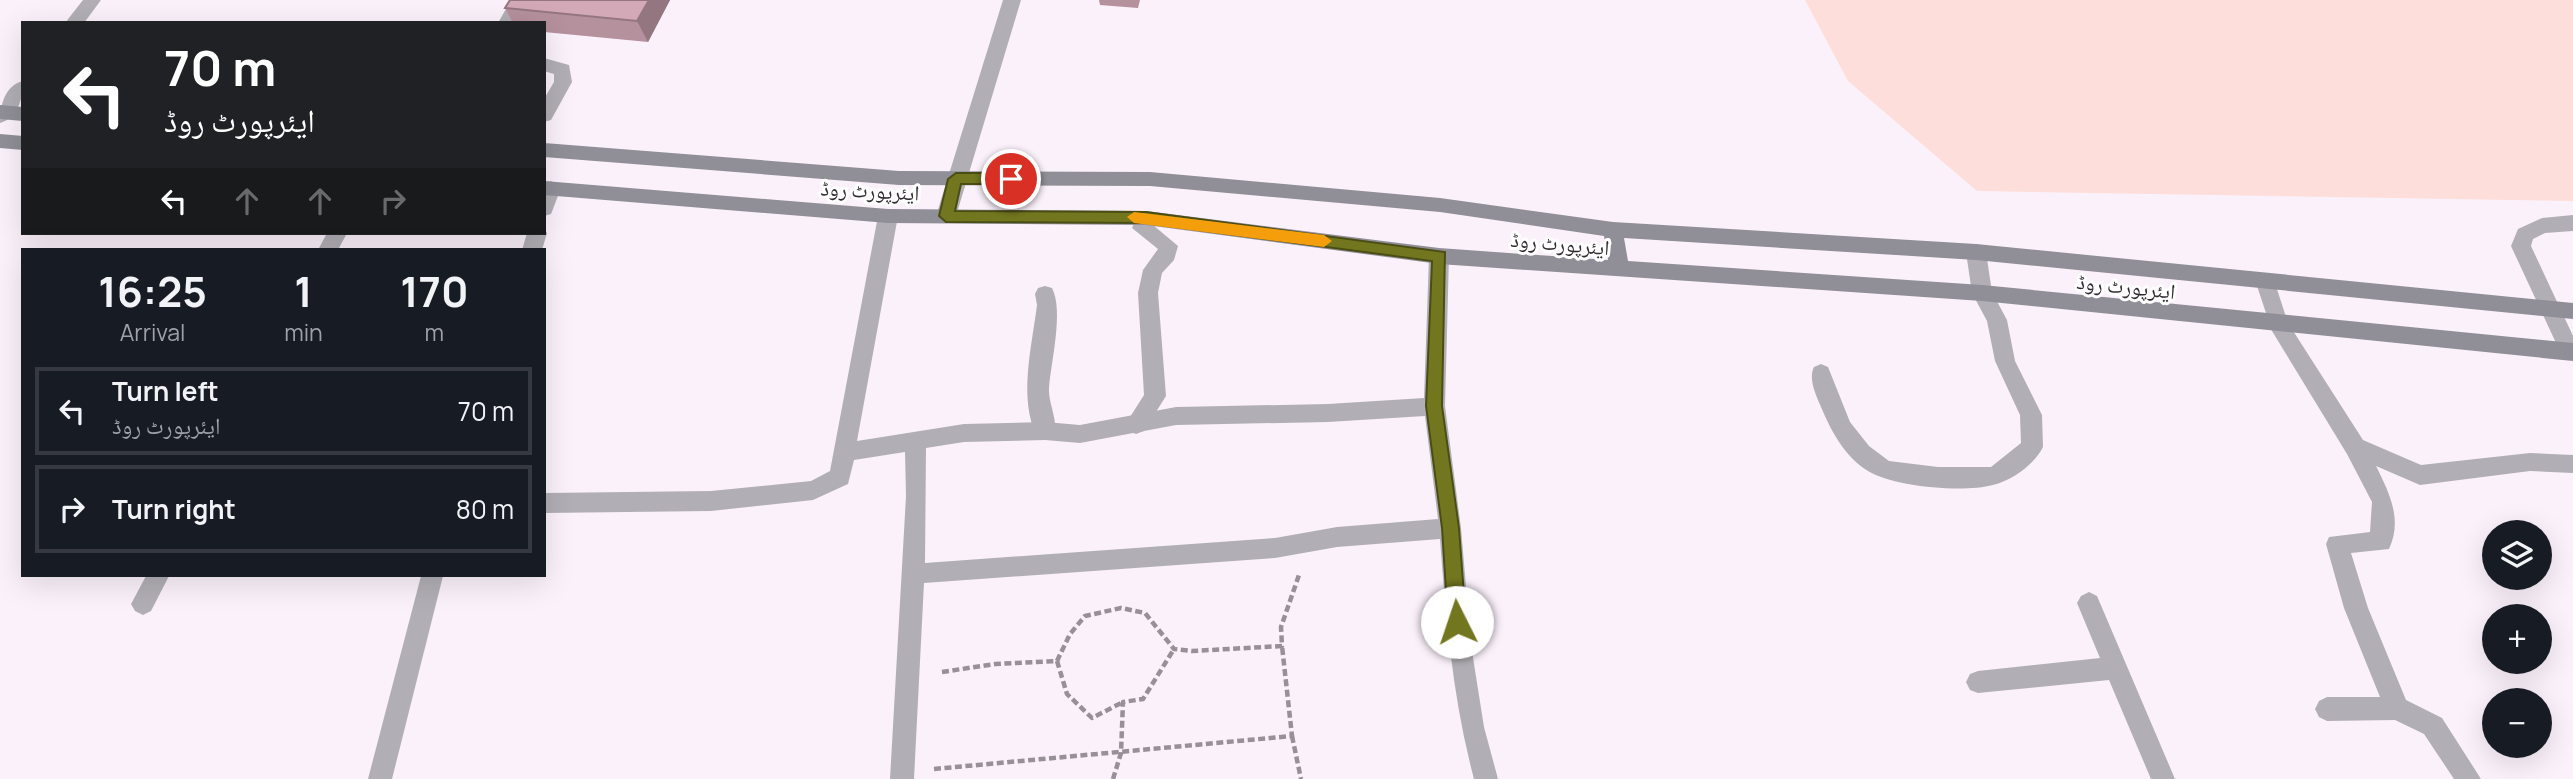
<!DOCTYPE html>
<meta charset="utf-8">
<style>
:root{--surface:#171b24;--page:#242831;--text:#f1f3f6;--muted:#9ea1a6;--line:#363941}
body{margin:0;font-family:Manrope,"Noto Naskh Arabic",sans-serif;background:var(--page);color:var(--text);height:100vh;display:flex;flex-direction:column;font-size:26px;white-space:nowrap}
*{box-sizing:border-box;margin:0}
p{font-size:23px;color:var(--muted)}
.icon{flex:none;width:38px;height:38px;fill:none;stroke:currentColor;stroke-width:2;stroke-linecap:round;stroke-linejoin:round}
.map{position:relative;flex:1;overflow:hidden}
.details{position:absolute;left:21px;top:248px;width:525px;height:329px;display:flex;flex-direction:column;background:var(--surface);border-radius:0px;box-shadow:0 7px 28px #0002}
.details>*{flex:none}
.hud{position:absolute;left:21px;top:21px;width:525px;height:214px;border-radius:0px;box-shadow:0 7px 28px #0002;background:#202124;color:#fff;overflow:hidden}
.controls{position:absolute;left:2482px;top:520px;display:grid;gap:14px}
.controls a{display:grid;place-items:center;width:70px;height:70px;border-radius:50%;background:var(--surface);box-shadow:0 7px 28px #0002;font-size:35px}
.pin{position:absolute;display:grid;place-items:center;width:60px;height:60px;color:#fff;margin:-30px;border:4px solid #fff;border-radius:50%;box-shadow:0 2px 7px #0007}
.me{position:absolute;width:77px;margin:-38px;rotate:356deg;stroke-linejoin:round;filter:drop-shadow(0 0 5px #0008)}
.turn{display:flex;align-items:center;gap:24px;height:147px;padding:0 28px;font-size:32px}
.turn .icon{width:91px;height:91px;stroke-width:2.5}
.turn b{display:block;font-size:49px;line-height:60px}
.lanes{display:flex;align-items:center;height:66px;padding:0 28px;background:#0003;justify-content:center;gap:35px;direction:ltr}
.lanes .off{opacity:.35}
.eta{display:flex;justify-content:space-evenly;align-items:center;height:119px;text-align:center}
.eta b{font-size:42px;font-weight:700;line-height:49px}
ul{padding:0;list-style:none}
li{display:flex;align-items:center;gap:21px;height:88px;margin:0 14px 10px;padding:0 14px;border:4px solid var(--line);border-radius:0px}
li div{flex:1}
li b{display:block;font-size:26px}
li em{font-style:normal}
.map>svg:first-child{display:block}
</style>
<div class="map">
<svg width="2573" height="779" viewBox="0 0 2573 779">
<rect width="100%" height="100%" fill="#fbf1fb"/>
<polygon fill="#fddeda" points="1805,0 2573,0 2573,201 1977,191 1848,81"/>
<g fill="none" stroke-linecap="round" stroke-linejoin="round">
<g stroke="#979097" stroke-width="4.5" stroke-dasharray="7 3.5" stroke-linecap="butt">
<polyline points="1057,661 1067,694 1092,718 1123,702"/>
<polyline points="942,672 995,664 1057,661 1070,634 1085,616 1121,608 1145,613 1174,649 1192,651 1282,646 1281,627 1299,575"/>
<polyline points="1292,736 1301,779"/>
<polyline points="934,769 1292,736 1282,646"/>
<polyline points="1113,779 1121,753 1123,702 1143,699 1174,649"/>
</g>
<g fill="#b1afb5" fill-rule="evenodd">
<polygon points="511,0 529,0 516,23 498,23"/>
<polygon points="1003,0 1021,0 956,216 953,221 939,221 936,216"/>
<polygon points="544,58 569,65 572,82 551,120 544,122 544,99 554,82 554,74 544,71"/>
<polygon points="1146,211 1153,213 1156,218 1153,225 1178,246 1174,260 1162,273 1158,293 1166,396 1144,431 1136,434 1128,431 1125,425 1144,395 1138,293 1143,270 1158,249 1132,228 1139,213"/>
<polygon points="2573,215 2573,231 2545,233 2533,239 2531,246 2573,336 2573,359 2563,358 2511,246 2518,229 2542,218"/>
<polygon points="327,233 347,233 338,250 318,250"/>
<path d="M1976,244L1983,247L1986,252L1992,292L2007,320L2015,361L2042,415L2043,447C2034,465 2012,480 1993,485C1963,493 1894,487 1868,471C1845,457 1831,431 1821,407C1816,395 1808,379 1814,367L1821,364L1828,367L1850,422L1869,446L1889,461L1938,467H1991L2021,443L2020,415L1995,361L1987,321L1972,293L1966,252L1969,247Z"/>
<path d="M1045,286L1052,288C1064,311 1051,362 1049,388C1048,404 1060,423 1053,437L1045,440L1037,437C1018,398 1032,346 1037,305L1035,294L1038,288Z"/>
<polygon points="146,576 169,576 151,611 143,615 135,611 131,604"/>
</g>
<g fill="#b1afb5" fill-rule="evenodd">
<polygon points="83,0 101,0 84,23 65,23"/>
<path d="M23,81C23,97 19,117 0,123C0,106 4,86 23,81Z"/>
<polygon points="551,181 561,188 551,214 544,216 544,183"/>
<path d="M888,209L895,211L898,216L857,441L964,424L1045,422L1080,425L1176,407L1328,404L1424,398L1429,256L1432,251H1446L1449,256L1445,406L1461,528L1471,645L1484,727L1498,779H1474C1453,700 1446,621 1440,539L1337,547L1275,558L924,583L914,779H890L906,496L905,452L854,460L848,484L813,500L711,511L544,513V493L711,491L811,481L830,471L878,216L881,211ZM1425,416L1438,519L1337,527L1275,538L925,563L926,448L964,442L1045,440L1080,443L1176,425L1328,422Z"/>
<polygon points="544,228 547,233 542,250 522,250 527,233 544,233"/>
<path d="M2266,275L2273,277L2288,323L2363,440L2421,465L2530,453L2573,455V473L2530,471L2420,485L2376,466C2389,492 2403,520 2389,549L2351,553L2368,608L2406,700L2442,718L2481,779H2454L2424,734L2395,720L2327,721L2319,717L2315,709L2319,701L2327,697H2380L2344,608L2326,544L2329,537L2370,532L2372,502L2347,454L2272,331L2256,283L2259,277Z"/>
<polygon points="421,576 443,576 392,779 368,779"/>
<polygon points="2089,592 2097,596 2175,779 2151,779 2109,680 1978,693 1970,690 1966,682 1970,674 1978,671 2100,658 2077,603 2081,596"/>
</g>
<g fill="#908e96" fill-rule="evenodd">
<polygon points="0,105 23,107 23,121 0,119"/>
<polygon points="0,134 23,136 23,150 0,148"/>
<polygon points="544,143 899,171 1150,172 1440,198 1613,222 1976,244 2573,303 2573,319 1976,260 1624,238 1628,261 1982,285 2573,343 2573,361 1982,301 1439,264 1146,225 888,223 544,195 544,181 888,209 1146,211 1439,248 1608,260 1604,236 1440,212 1150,186 899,185 544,157"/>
</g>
</g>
<g fill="#b5909d">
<polygon points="670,0 648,42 544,32 544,23 513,23 505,8"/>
<polygon points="1099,0 1140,0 1138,8 1100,5"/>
</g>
<polygon fill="#947680" points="649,0 670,0 648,42 637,21"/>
<polygon fill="#d3a8b7" stroke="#947680" stroke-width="2" points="510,0 649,0 637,21 505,8"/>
<polygon fill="#72761e" stroke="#4a4d14" stroke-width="2" points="956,173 1011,173 1018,179 1011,184 961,184 955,211 1146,212 1445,252 1442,406 1459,528 1466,622 1463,628 1457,630 1451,628 1448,622 1442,528 1426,406 1432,261 1146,223 946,222 939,216 948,179"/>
<polygon fill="#f59e0b" points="1134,212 1324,235 1332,241 1324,247 1134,223 1127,217"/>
<g text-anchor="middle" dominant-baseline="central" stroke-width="6" stroke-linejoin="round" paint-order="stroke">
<g font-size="21" fill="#2f2b2f" stroke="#fff">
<text transform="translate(870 190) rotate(3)">ایئرپورٹ روڈ</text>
<text transform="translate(1560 243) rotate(5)">ایئرپورٹ روڈ</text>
<text transform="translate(2126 286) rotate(6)">ایئرپورٹ روڈ</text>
</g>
</g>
</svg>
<div class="controls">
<a><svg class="icon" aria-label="layers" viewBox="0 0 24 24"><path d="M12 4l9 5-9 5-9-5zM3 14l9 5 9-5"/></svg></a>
<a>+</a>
<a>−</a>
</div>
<div class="pin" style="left:1011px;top:179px;background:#d93025"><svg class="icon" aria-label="arrive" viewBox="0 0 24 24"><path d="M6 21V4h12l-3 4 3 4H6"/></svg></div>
<svg class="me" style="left:1457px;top:622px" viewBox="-20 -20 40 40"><circle r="19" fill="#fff"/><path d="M0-13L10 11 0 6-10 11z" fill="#72761e"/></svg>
<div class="hud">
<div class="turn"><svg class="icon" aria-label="left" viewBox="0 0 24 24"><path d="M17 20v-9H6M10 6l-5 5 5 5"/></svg><div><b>70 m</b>ایئرپورٹ روڈ</div></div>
<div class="lanes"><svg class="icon" aria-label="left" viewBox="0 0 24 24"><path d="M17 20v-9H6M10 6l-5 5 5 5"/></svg><svg class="icon off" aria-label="ahead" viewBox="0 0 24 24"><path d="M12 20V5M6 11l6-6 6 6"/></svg><svg class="icon off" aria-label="ahead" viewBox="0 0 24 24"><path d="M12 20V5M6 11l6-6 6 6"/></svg><svg class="icon off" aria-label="right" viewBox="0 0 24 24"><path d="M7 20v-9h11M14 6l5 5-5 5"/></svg></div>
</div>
<section class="details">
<div class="eta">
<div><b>16:25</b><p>Arrival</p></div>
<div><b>1</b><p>min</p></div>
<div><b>170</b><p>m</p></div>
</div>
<ul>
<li><svg class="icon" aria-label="left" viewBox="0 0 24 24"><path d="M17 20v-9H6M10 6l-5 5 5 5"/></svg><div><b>Turn left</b><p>ایئرپورٹ روڈ</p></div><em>70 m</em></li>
<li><svg class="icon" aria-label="right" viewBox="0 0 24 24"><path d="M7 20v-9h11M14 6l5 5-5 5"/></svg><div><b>Turn right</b></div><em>80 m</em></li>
</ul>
</section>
</div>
